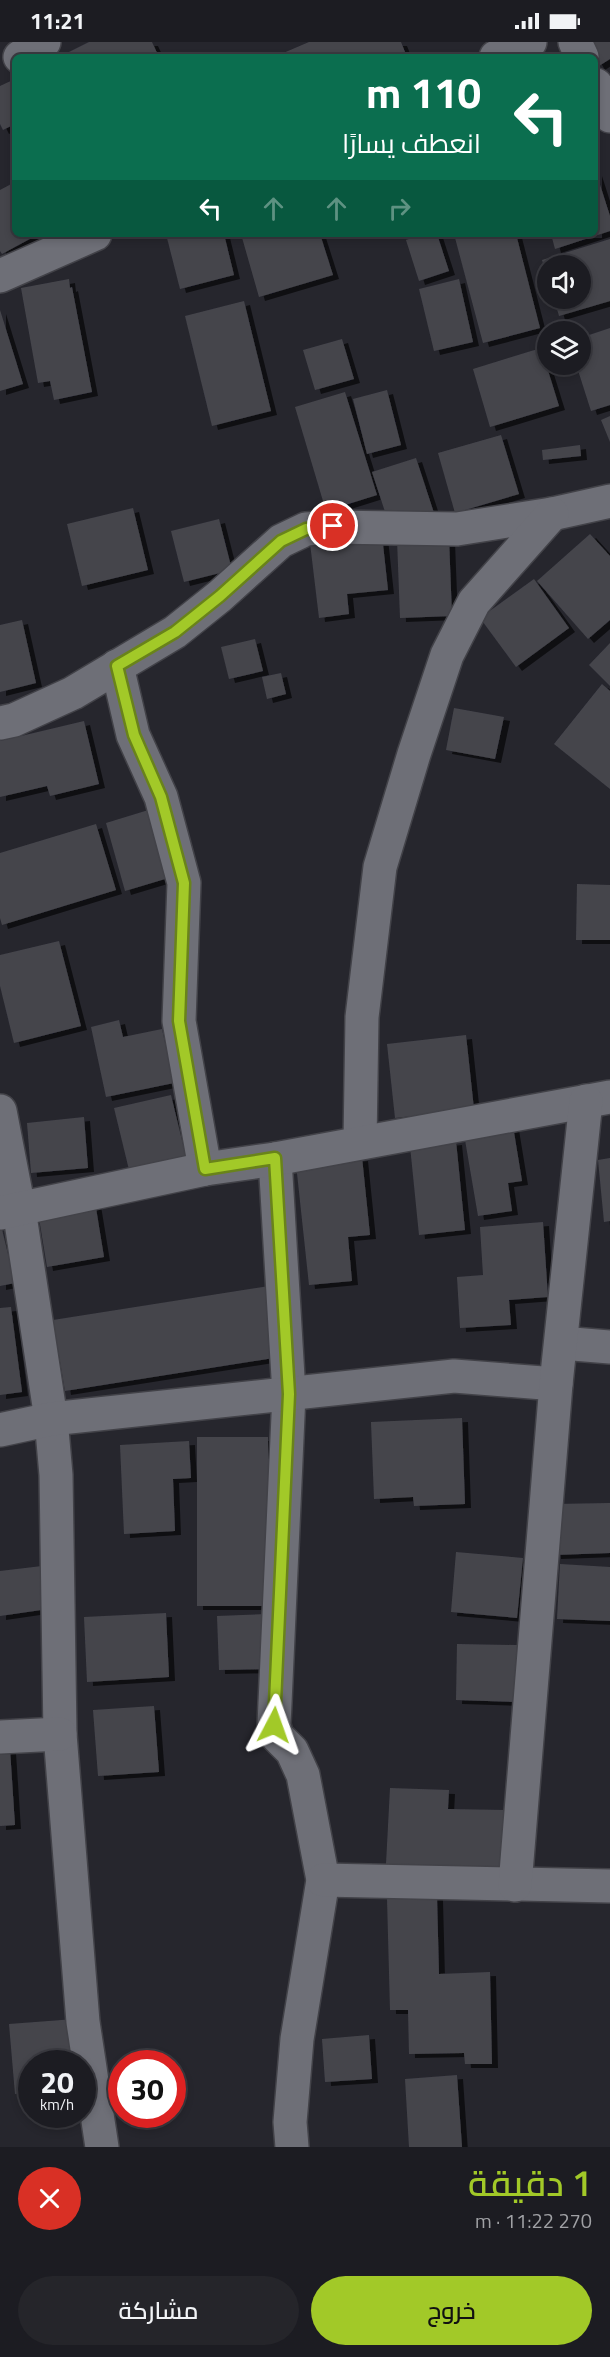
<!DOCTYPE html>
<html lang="ar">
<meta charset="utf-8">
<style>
:root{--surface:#1c1c22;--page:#25252a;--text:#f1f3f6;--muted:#a0a1a5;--line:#3a3a40;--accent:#a2c928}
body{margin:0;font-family:"Titillium Web",Cairo,sans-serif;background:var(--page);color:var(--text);direction:rtl;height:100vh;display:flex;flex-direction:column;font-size:22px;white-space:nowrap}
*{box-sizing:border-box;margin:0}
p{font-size:20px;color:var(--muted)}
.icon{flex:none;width:33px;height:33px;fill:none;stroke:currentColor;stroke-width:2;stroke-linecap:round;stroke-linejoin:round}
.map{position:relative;height:2105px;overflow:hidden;direction:ltr}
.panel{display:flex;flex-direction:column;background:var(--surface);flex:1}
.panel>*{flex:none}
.hud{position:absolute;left:12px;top:12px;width:586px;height:183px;border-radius:9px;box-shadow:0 3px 9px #0003,0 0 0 2px var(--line);direction:rtl;background:#0b6e4f;color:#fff;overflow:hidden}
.fabs{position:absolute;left:537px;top:213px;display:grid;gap:12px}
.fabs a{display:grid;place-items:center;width:54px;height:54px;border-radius:50%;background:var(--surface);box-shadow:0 3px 9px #0003,0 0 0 2px var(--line);font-size:30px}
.speed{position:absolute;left:18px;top:2008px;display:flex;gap:12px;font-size:30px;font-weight:700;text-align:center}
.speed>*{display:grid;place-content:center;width:78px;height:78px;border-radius:50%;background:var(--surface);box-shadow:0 3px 9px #0003,0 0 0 2px var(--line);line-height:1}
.speed small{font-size:15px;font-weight:400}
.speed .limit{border:9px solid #d22;background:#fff;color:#111}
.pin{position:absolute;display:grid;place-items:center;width:51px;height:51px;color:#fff;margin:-26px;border:3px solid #fff;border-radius:50%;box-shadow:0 2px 6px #0007}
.me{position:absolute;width:66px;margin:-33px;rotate:4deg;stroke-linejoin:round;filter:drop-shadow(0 0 4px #0008)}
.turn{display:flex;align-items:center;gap:21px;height:126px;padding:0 18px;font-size:27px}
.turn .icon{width:78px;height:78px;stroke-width:2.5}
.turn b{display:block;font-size:42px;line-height:51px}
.lanes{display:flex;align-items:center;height:57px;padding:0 18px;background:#0003;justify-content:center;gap:30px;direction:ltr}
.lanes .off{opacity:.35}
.round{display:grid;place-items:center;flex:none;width:63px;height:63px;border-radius:32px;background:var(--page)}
.headline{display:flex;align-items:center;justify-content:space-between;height:102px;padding:0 18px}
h1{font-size:36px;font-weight:600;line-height:45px;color:var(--accent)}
.cta{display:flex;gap:12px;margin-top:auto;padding:12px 18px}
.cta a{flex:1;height:69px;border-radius:36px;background:var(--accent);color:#111;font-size:24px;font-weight:600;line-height:69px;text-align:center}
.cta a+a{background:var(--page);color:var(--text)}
.status{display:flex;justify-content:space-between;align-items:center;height:42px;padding:0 30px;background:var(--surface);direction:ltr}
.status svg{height:16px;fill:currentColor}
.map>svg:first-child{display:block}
</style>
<div class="status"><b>11:21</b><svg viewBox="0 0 49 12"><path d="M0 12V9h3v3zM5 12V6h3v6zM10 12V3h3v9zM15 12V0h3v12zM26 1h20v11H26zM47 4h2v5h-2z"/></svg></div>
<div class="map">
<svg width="610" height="2105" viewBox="0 0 610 2105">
<defs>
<filter id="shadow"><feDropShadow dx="6" dy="4" stdDeviation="0" flood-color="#0009"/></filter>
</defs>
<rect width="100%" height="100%" fill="#26262d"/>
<g fill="#45454c" filter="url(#shadow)">
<polygon points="89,0 152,0 159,15 59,15"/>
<polygon points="309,0 401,0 407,15 282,15 281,12"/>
<polygon points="585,0 610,0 610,17 599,24"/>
<polygon points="15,37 15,82 3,88 0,82 0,44"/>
<polygon points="596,130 610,174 610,189 555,207 551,192 596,192"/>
<polygon points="15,140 15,192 39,192 2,212 0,209 0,148"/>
<polygon points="166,192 224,192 234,233 180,247"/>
<polygon points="241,192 320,192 333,233 259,255"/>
<polygon points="423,192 437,192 449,229 419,239 406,198"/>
<polygon points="454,192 516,192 540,286 483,301"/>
<polygon points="610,197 610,259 559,274 554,256 580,256 580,224 548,224 547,234 542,218"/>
<polygon points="69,237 70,246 72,245 92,350 54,358 50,339 38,341 21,246"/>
<polygon points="459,237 473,300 434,309 419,247"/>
<polygon points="244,259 271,369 212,384 185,274"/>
<polygon points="0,268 23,342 0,349"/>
<polygon points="610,286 610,363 591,369 576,322 580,322 580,296"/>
<polygon points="342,297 354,337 315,348 303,308"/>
<polygon points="541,306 559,364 490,385 473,327"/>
<polygon points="387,348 401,403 367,412 353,357"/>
<polygon points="345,350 377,453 326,469 295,365"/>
<polygon points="610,374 610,400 601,378"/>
<polygon points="501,393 519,452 455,471 438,411"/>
<polygon points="580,403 581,414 543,418 542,408"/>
<polygon points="416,416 434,471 390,485 372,430"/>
<polygon points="133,466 148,528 82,544 67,482"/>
<polygon points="219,477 232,528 184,540 171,489"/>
<polygon points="590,492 610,514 610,578 588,597 537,539"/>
<polygon points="382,493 388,548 347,552 349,572 319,576 310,501"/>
<polygon points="449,496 452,574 400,576 397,497"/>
<polygon points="534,537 569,586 516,625 480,576"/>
<polygon points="22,578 36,641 0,650 0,583"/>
<polygon points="255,597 263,629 229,637 221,605"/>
<polygon points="610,601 610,644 589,623"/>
<polygon points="281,631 286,652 267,657 262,635"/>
<polygon points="602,642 610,649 610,747 554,702"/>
<polygon points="454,666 504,675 495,717 446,708"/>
<polygon points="84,679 99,742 50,754 47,744 0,755 0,699"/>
<polygon points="155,766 175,834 125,849 106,781"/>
<polygon points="96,782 116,848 2,883 0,876 0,811"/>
<polygon points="577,842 610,843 610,898 576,898"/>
<polygon points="59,899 81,984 14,1001 0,944 0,913"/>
<polygon points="119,978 123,995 162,987 174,1041 106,1055 91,985"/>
<polygon points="466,993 474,1067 395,1076 387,1002"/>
<polygon points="171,1053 187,1119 130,1132 114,1066"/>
<polygon points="84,1075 88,1126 31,1131 27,1081"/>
<polygon points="513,1084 522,1139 508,1141 512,1169 478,1174 464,1092"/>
<polygon points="456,1099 465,1188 419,1193 410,1104"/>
<polygon points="362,1115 370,1193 348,1195 352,1239 309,1243 296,1122"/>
<polygon points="610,1116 610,1179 604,1180 598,1118"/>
<polygon points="95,1160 104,1215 47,1225 38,1170"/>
<polygon points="0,1179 15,1241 0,1244"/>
<polygon points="543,1180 548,1255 509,1258 511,1283 460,1286 457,1235 483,1233 480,1185"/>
<polygon points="269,1244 280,1315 65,1349 53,1278"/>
<polygon points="11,1265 22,1350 0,1353 0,1266"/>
<polygon points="462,1376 465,1462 414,1464 413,1455 374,1457 371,1380"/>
<rect x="197" y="1395" width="71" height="169"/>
<polygon points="189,1399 191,1436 173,1437 175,1489 124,1492 120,1403"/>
<polygon points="610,1461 610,1511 555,1513 554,1462"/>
<polygon points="456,1510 523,1516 517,1576 451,1570"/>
<polygon points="560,1522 610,1525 610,1579 557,1577"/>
<polygon points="42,1524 48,1567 0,1574 0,1529"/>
<polygon points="166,1571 169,1635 87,1640 84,1575"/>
<polygon points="267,1572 269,1627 219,1628 217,1574"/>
<polygon points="457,1602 517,1603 515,1660 456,1658"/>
<polygon points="154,1664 159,1730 98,1734 93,1668"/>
<polygon points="10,1707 15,1783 0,1784 0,1708"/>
<polygon points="390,1746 449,1748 448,1767 505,1768 503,1826 386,1822"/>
<polygon points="437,1854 439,1932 490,1930 492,2022 465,2022 464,2011 409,2012 408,1968 390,1968 387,1856"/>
<polygon points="75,1977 79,2022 32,2022 32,2050 15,2052 9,1982"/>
<polygon points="369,1993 372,2037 325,2040 322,1997"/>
<polygon points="457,2033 462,2105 409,2105 405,2037"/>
</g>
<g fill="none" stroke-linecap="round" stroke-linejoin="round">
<defs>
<g id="street">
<polyline points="575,0 582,15"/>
<polyline points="20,15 44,0"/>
<polyline points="496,15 530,0"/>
<polyline points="596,43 610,74"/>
<polyline points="0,234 95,192"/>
<polyline points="117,624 133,693 161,755 184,841 179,979 205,1127"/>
<polyline points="0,681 14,678 73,651 175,590 220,554 281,499 306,487 333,485 457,487 552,472 610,459"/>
<polyline points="0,1069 19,1167 51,1377 56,1433 60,1692 83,1980 102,2105"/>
<polyline points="360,1100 362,975 380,825 414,712 447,613 474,560 552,472"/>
<polyline points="275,1117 289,1352 274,1683 277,1694 292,1709 303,1733 323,1838 297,1997 290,2080 292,2105"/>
<polyline points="0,1171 205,1127 275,1117 610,1055"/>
<polyline points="561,1301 610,1305"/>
<polyline points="0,1388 51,1377 454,1334 556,1342"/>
<polyline points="0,1695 60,1692"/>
<polyline points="323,1838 610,1844"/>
<polyline points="515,1843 556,1342 586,1059"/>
</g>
</defs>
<use href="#street" stroke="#424248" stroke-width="36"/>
<use href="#street" stroke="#6e6f77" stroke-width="33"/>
</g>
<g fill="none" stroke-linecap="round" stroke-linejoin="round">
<defs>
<polyline id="route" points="274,1683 289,1352 275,1116 205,1127 179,979 184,841 161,755 134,693 117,624 175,590 220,554 281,499 306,487 333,484"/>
</defs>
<use href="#route" stroke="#69831a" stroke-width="15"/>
<use href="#route" stroke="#a2c928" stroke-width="10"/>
</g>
</svg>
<div class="fabs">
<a><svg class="icon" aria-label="sound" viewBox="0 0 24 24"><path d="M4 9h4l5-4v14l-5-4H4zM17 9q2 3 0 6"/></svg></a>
<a><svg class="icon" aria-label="layers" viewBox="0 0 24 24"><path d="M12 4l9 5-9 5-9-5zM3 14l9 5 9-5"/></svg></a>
</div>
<div class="speed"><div>20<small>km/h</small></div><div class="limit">30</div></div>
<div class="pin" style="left:333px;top:484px;background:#d93025"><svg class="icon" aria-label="arrive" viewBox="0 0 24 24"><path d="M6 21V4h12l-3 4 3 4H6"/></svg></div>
<svg class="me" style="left:274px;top:1683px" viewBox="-20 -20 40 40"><path d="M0-17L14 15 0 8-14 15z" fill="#a2c928" stroke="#fff" stroke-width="4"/></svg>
<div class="hud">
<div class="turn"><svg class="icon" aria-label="left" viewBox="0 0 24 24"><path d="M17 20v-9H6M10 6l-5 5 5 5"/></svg><div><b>110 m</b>انعطف يسارًا</div></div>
<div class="lanes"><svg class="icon" aria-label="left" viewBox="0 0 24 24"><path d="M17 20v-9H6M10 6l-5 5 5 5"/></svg><svg class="icon off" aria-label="ahead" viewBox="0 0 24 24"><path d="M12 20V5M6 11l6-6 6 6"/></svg><svg class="icon off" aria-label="ahead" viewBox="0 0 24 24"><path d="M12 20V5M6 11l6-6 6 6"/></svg><svg class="icon off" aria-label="right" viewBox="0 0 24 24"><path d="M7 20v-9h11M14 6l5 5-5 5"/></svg></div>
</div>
</div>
<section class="panel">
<div class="headline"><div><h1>1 دقيقة</h1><p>270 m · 11:22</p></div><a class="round" style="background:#d93025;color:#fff"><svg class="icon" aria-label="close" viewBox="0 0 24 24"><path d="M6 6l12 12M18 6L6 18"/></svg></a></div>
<div class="cta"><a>خروج</a><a>مشاركة</a></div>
</section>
